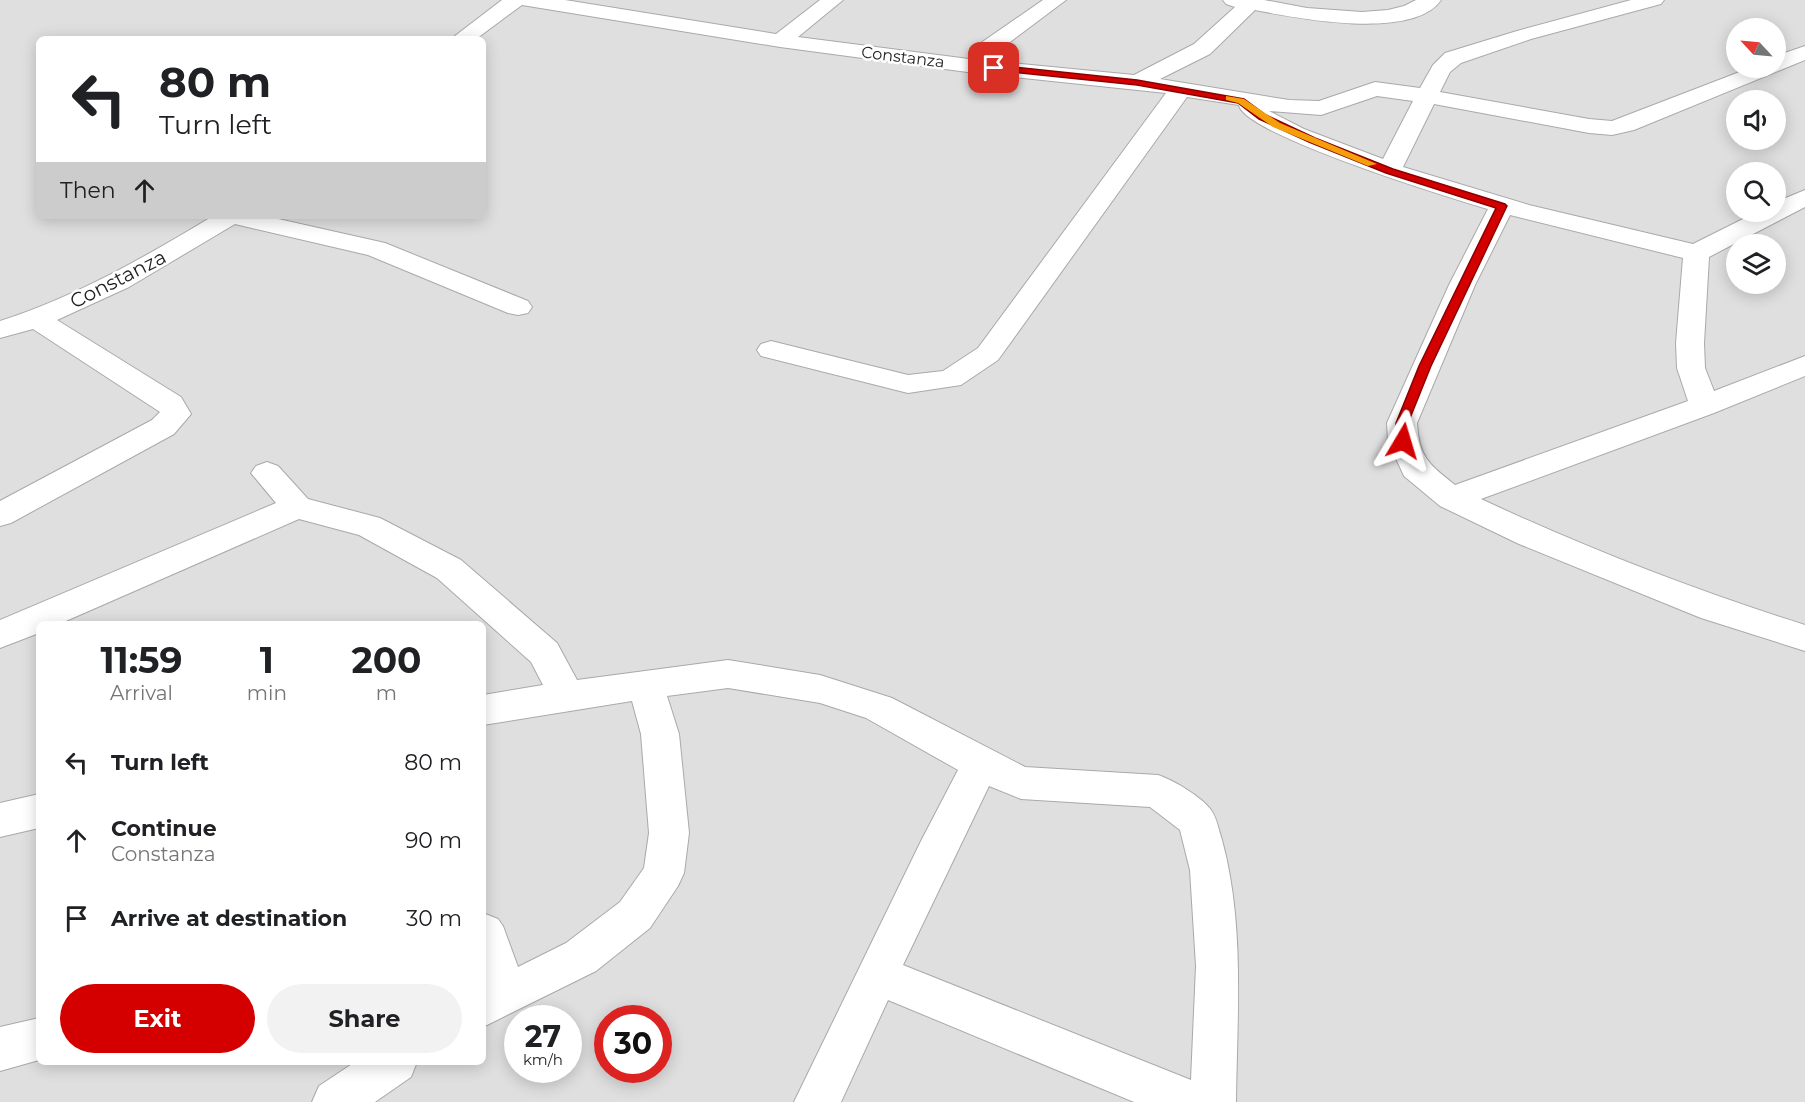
<!DOCTYPE html>
<style>
:root{--surface:#fff;--page:#f2f2f2;--text:#202124;--muted:#757577;--accent:#d40000}
body{margin:0;font-family:Montserrat,sans-serif;background:var(--page);color:var(--text);height:100vh;display:flex;flex-direction:column;font-size:22px;white-space:nowrap}
*{box-sizing:border-box;margin:0}
p{font-size:20px;color:var(--muted)}
.icon{flex:none;width:33px;height:33px;fill:none;stroke:currentColor;stroke-width:2;stroke-linecap:round;stroke-linejoin:round}
.map{position:relative;flex:1;overflow:hidden}
.side{position:absolute;left:36px;top:621px;width:450px;height:444px;display:flex;flex-direction:column;background:var(--surface);border-radius:9px;box-shadow:0 3px 15px #0003}
.side>*{flex:none}
.top-card{position:absolute;left:36px;top:36px;width:450px;height:183px;border-radius:9px;box-shadow:0 3px 15px #0003;background:#fff;color:var(--text);overflow:hidden}
.needle{width:39px;rotate:296deg}
.tools{position:absolute;left:1726px;top:18px;display:grid;gap:12px}
.tools a{display:grid;place-items:center;width:60px;height:60px;border-radius:50%;background:var(--surface);box-shadow:0 3px 15px #0003;font-size:30px}
.speed{position:absolute;left:504px;top:1005px;display:flex;gap:12px;font-size:30px;font-weight:700;text-align:center}
.speed>*{display:grid;place-content:center;width:78px;height:78px;border-radius:50%;background:var(--surface);box-shadow:0 3px 15px #0003;line-height:1}
.speed small{font-size:15px;font-weight:400}
.speed .limit{border:9px solid #d22;background:#fff;color:#111}
.pin{position:absolute;display:grid;place-items:center;width:51px;height:51px;color:#fff;margin:-26px;border-radius:12px;box-shadow:0 3px 9px #0006}
.me{position:absolute;width:66px;margin:-33px;rotate:7deg;stroke-linejoin:round;filter:drop-shadow(0 0 4px #0008)}
.turn{display:flex;align-items:center;gap:21px;height:126px;padding:0 24px;font-size:27px}
.turn .icon{width:78px;height:78px;stroke-width:2.5}
.turn b{display:block;font-size:42px;line-height:51px}
.then{display:flex;align-items:center;height:57px;padding:0 24px;background:#0003;gap:12px;font-size:22px}
.eta{display:flex;justify-content:space-evenly;align-items:center;height:102px;text-align:center}
.eta b{font-size:36px;font-weight:700;line-height:42px}
.primary-button{display:flex;gap:12px;margin-top:auto;padding:12px 24px}
.primary-button a{flex:1;height:69px;border-radius:36px;background:var(--accent);color:#fff;font-size:24px;font-weight:700;line-height:69px;text-align:center}
.primary-button a+a{background:var(--page);color:var(--text)}
ul{padding:0;list-style:none}
li{display:flex;align-items:center;gap:18px;height:78px;padding:0 24px}
li div{flex:1}
li b{display:block;font-size:22px}
li em{font-style:normal}
.map>svg:first-child{display:block}
</style>
<div class="map">
<svg width="1805" height="1102" viewBox="0 0 1805 1102">
<rect width="100%" height="100%" fill="#f2efe9"/>
<path fill="#e0dfdf" fill-rule="evenodd" d="M0,0H1805V1102H0ZM1737,28H1776V68H1737ZM39,39H483V216H39ZM1737,100H1776V140H1737ZM1737,172H1776V212H1737ZM1737,244H1776V284H1737ZM39,624H483V1062H39ZM518,1018H568V1070H518ZM608,1018H658V1070H608Z"/>
<g fill="none" stroke-linecap="round" stroke-linejoin="round">
<defs>
<g id="street">
<path d="M502,0H565L776,34L820,0H843L798,37L969,59L978,45L1043,0H1066L994,54L989,61L1134,75L1194,44L1235,7L1226,4L1223,0H1264L1307,8L1362,12L1388,10L1404,6L1416,0H1441C1413,41 1296,18 1255,10L1210,54L1160,79L1289,100L1319,101L1375,82L1420,88L1433,65L1445,53L1517,31L1631,0H1664L1661,4L1531,39L1461,63L1450,72L1440,92L1589,119L1612,121L1750,68H1776V56L1805,46V60L1634,130L1612,135L1589,133L1434,104L1403,167L1529,205L1693,244L1757,212H1776V202L1805,190V207L1709,257L1704,343L1705,368L1714,391L1805,356V376L1714,413L1481,499C1586,548 1694,590 1805,625V651L1701,618L1519,544L1440,506L1404,476L1388,441L1387,423L1449,285L1488,209C1453,199 1243,134 1239,105L1187,97L998,360L961,385L908,393L761,356L757,350L761,344L771,341L908,375L943,371L978,348L1166,93L975,73L780,47L522,5L476,39H451ZM1377,96L1413,101L1383,159L1304,129L1269,111L1321,115ZM1510,215L1683,258L1676,343L1677,368L1688,401L1455,485C1429,464 1419,458 1417,423L1475,285Z"/>
<path d="M213,216H265L385,243L528,301L532,307L528,313L518,315L508,313L368,255L235,224L129,287L57,320L181,397L191,414L174,434L11,523L0,526V501L152,420L160,412L33,329L0,338V321C76,297 145,257 213,216Z"/>
<path d="M267,462L278,466L308,499L380,518L461,560L557,643L577,680L728,660L820,675L892,698L1025,767L1158,775C1173,780 1202,797 1211,810C1217,818 1219,831 1222,840C1245,924 1237,1016 1236,1102H1134L888,1000L841,1102H794L921,841L958,770L866,718L820,703L728,688L667,696L679,734L689,833L684,873L678,886L650,928L596,971L483,1027V913L498,919L503,926L518,967L566,943L620,902L644,868L649,833L641,734L632,701L483,725V695L543,685L531,662L437,578L359,535L299,519L59,624H39V633L0,648V620L276,503L251,473L256,466ZM989,786L1021,799L1150,807L1180,830L1190,870L1196,966L1191,1080L903,965Z"/>
<polygon points="39,794 39,828 0,837 0,803"/>
<polygon points="39,1018 39,1060 0,1071 0,1027"/>
<polygon points="355,1062 417,1062 411,1077 375,1102 312,1102 319,1086"/>
</g>
</defs>
<use href="#street" stroke="#a9a9a9" stroke-width="2"/>
<use href="#street" fill="#fff" fill-rule="evenodd"/>
</g>
<polygon fill="#d40000" stroke="#8a0000" stroke-width="1.5" points="994,65 1137,80 1244,99 1266,115 1315,138 1393,169 1505,204 1507,206 1431,366 1408,423 1407,444 1398,444 1396,423 1419,366 1496,208 1386,173 1309,142 1259,119 1238,103 1137,85 991,70 990,68"/>
<polygon fill="#f59e0b" points="1226,96 1244,99 1280,123 1377,164 1368,166 1273,127 1238,103 1226,100"/>
<g text-anchor="middle" dominant-baseline="central" stroke-width="5" stroke-linejoin="round" paint-order="stroke">
<g font-size="16" fill="#222" stroke="#fff">
<text transform="translate(903 57) rotate(7)">Constanza</text>
</g>
<g font-size="20" fill="#222" stroke="#fff">
<text transform="translate(118 279) rotate(-27)">Constanza</text>
</g>
</g>
</svg>
<div class="tools">
<a><svg class="needle" viewBox="-14 -14 28 28"><path d="M0-13l5 13h-10z" fill="#e53935"/><path d="M0 13l5-13h-10z" fill="#757577"/></svg></a>
<a><svg class="icon" aria-label="sound" viewBox="0 0 24 24"><path d="M4 9h4l5-4v14l-5-4H4zM17 9q2 3 0 6"/></svg></a>
<a><svg class="icon" aria-label="search" viewBox="0 0 24 24"><circle cx="10" cy="10" r="6"/><path d="M15 15l6 6"/></svg></a>
<a><svg class="icon" aria-label="layers" viewBox="0 0 24 24"><path d="M12 4l9 5-9 5-9-5zM3 14l9 5 9-5"/></svg></a>
</div>
<div class="speed"><div>27<small>km/h</small></div><div class="limit">30</div></div>
<div class="pin" style="left:994px;top:68px;background:#d93025"><svg class="icon" aria-label="arrive" viewBox="0 0 24 24"><path d="M6 21V4h12l-3 4 3 4H6"/></svg></div>
<svg class="me" style="left:1403px;top:441px" viewBox="-20 -20 40 40"><path d="M0-17L14 15 0 8-14 15z" fill="#d40000" stroke="#fff" stroke-width="4"/></svg>
<div class="top-card">
<div class="turn"><svg class="icon" aria-label="left" viewBox="0 0 24 24"><path d="M17 20v-9H6M10 6l-5 5 5 5"/></svg><div><b>80 m</b>Turn left</div></div>
<div class="then">Then<svg class="icon" aria-label="ahead" viewBox="0 0 24 24"><path d="M12 20V5M6 11l6-6 6 6"/></svg></div>
</div>
<section class="side">
<div class="eta">
<div><b>11:59</b><p>Arrival</p></div>
<div><b>1</b><p>min</p></div>
<div><b>200</b><p>m</p></div>
</div>
<ul>
<li><svg class="icon" aria-label="left" viewBox="0 0 24 24"><path d="M17 20v-9H6M10 6l-5 5 5 5"/></svg><div><b>Turn left</b></div><em>80 m</em></li>
<li><svg class="icon" aria-label="ahead" viewBox="0 0 24 24"><path d="M12 20V5M6 11l6-6 6 6"/></svg><div><b>Continue</b><p>Constanza</p></div><em>90 m</em></li>
<li><svg class="icon" aria-label="arrive" viewBox="0 0 24 24"><path d="M6 21V4h12l-3 4 3 4H6"/></svg><div><b>Arrive at destination</b></div><em>30 m</em></li>
</ul>
<div class="primary-button"><a>Exit</a><a>Share</a></div>
</section>
</div>
